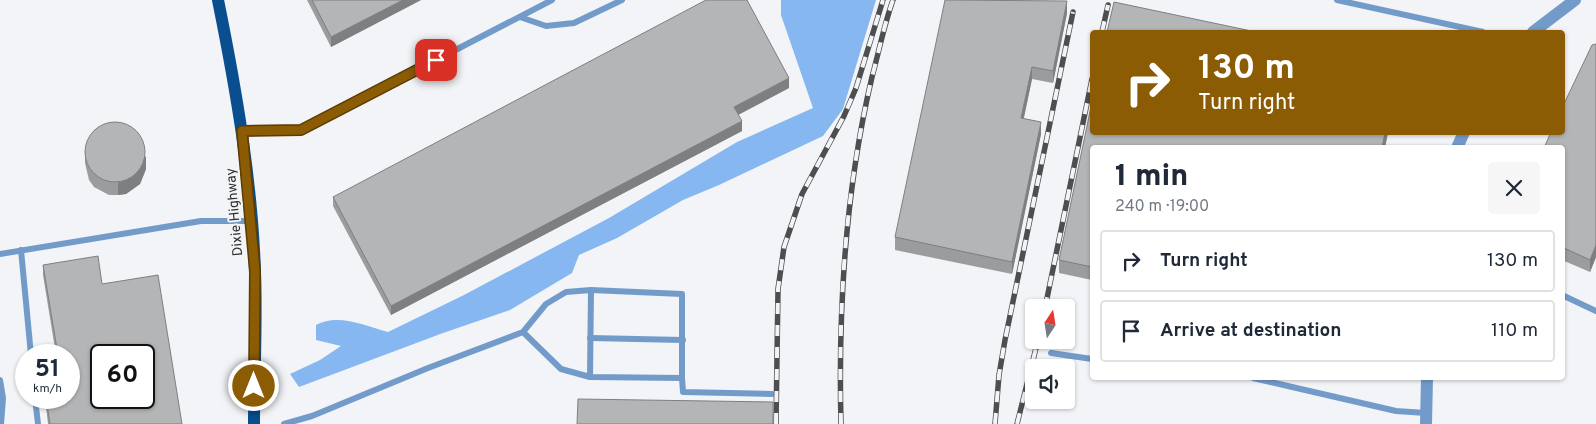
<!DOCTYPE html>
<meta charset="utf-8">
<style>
:root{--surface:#fff;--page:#f6f6f7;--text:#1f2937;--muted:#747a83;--line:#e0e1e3}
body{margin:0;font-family:Overpass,sans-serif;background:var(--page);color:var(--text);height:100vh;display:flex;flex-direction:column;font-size:19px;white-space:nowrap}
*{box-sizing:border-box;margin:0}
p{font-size:16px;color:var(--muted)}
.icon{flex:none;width:28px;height:28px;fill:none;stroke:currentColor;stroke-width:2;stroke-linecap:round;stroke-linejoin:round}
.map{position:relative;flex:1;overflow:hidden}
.details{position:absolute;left:1090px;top:145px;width:475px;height:235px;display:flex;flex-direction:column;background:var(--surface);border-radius:5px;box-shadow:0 1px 4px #0004}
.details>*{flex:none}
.banner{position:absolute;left:1090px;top:30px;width:475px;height:105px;border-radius:5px;box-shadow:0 1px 4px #0004;background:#8c5c04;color:#fff;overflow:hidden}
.needle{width:32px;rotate:12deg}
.tools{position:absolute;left:1025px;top:299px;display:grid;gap:10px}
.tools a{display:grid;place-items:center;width:50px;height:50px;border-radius:5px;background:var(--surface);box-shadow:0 1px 4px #0004;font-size:25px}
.speed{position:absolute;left:15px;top:344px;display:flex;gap:10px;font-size:25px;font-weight:700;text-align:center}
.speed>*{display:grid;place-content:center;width:65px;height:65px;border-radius:50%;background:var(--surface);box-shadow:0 1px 4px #0004;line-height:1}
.speed small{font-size:12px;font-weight:400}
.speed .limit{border:2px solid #111;border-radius:8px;background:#fff;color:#111}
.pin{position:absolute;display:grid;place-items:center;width:42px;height:42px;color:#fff;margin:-21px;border-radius:10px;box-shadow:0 2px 8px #0006}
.me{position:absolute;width:55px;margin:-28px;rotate:0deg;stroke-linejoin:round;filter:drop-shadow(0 0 4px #0008)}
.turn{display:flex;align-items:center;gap:18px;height:105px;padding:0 25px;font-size:22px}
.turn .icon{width:65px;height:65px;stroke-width:2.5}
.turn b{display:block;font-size:35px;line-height:42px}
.round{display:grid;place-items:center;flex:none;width:52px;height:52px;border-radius:5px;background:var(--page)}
.head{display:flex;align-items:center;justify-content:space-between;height:85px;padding:0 25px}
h1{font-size:30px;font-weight:800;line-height:38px}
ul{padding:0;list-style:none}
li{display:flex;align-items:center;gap:15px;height:62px;margin:0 10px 8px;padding:0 15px;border:2px solid var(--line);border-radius:5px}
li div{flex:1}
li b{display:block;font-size:19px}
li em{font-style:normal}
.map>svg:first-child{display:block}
</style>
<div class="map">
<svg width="1596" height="424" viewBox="0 0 1596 424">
<rect width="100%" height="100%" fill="#f2f4f7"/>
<path fill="#86b7f1" d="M781,0H876L843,109L823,136L719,185L683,200L617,238L579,255L572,273L510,310L443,333L299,387L290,374L320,360L341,346L316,340V325C338,313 365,326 388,332L464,295L609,218L737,142L813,108L781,15Z"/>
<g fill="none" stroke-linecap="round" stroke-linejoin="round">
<g stroke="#739bca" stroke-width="6">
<polyline points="1337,0 1483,32"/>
<polyline points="520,17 546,26 574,23 622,0"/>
<polyline points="242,131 301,130 552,0"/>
<polyline points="21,250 31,355"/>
<polyline points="0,254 201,221 251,221"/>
<polyline points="1562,295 1596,311"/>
<polyline points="590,338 683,340"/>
<polyline points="1051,353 1092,359"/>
<polyline points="590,377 591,290"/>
<polyline points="682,378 683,392 772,394"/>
<polyline points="1253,378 1396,411 1426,413"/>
<polyline points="0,380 3,398 1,424"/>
<polyline points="35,398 38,424"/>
<polyline points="284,424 312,416 428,368 523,332 546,304 566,292 591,290 682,294 682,378 590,377 561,369 523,332"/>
</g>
<g stroke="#739bca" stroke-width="12">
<polyline points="1533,32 1575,0"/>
<polyline points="1457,148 1464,132"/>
<polyline points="1426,424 1427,378"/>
</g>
<path stroke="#094e8f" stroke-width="12" d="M218,0C236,89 252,181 255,272C257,322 254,373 254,424"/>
<defs>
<g id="rail">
<polyline points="1102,32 1108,5"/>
<polyline points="1045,308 1092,79"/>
<polyline points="776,424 778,289 784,247 802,194 844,116 856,88 883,0"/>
<path d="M841,424C838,307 845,191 872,77C879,51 884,25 893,0"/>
<polyline points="995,424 999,375 1005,340 1073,12"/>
<polyline points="1017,424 1038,340"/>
</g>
</defs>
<use href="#rail" stroke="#4d4e50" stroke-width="5.5"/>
<use href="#rail" stroke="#f2f4f7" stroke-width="4" stroke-dasharray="11" stroke-linecap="butt"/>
</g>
<g fill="#9a9c9d">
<polygon points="307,0 421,0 331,47"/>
<polygon points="1067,13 1053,83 1032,79 1024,118 1041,134 1012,274 895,250 895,237"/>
<polygon points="1596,44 1596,257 1590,272 1562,260 1562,148"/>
<polygon points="789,88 738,115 742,131 391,315 333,206 333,197"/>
<polygon points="1092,132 1388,132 1385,148 1092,148 1092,280 1059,273 1059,260"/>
<polygon points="85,151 146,169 140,184 126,194 118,195 109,195 94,187 89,180 85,163"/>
<polygon points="43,265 102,284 182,424 48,424 45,398 69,398 69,355 56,355 43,275"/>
</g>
<g fill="#7d7f80">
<polygon points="403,0 421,0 331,47 331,37"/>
<polygon points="1067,1 1067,13 1053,83 1053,71"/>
<polygon points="1032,67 1032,79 1021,130 1021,118"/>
<polygon points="789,78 789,88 734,117 734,107"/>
<polygon points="742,121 742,131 391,315 391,306"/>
<polygon points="1041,122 1041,134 1012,274 1012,262"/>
<polygon points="1385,132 1388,132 1385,148 1382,148"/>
<polygon points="146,156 146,169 140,184 126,194 118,195 118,183"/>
<polygon points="1596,245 1596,257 1590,272 1590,260"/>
</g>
<g fill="#b3b5b7" stroke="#7d7f80" fill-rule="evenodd">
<polygon points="312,0 403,0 331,37"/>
<polygon points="706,0 747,0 789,78 734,107 742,121 391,306 333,197"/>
<polygon points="945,0 1067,1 1053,71 1032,67 1021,118 1041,122 1012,262 895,237"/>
<polygon points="1114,2 1256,32 1107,32"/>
<polygon points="1596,44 1596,245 1590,260 1562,247 1562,148 1544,148 1551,132 1562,132 1562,108 1592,45"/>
<polygon points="1092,102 1092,132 1385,132 1382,148 1092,148 1092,267 1059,260"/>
<circle cx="115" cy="152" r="30"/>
<path d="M98,256L102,284L158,275L182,424H50L46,398H69V355H58L43,265ZM101,355H144V398H101Z"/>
<polygon points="578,399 773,402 773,424 577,424"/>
</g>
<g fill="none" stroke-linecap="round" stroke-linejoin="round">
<defs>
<polyline id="route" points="254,386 255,271 242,131 301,130 436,60"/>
</defs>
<use href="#route" stroke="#5b3c03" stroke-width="12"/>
<use href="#route" stroke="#8c5c04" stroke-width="9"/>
</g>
<g text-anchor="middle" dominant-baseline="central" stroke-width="4" stroke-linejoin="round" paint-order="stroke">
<g font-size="14" fill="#2e2f30" stroke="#f2f4f7">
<text transform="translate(235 212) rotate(-95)">Dixie Highway</text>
</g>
</g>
</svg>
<div class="tools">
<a><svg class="needle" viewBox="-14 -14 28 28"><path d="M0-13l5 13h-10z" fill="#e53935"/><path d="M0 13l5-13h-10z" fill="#747a83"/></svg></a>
<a><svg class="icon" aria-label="sound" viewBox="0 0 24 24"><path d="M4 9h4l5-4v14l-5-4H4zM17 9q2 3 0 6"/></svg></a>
</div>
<div class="speed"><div>51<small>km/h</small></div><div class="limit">60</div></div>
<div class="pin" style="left:436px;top:60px;background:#d93025"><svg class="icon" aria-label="arrive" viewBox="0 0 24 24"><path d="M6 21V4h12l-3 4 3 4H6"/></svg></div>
<svg class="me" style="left:254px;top:386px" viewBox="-20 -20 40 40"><circle r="17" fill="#8c5c04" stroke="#fff" stroke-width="3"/><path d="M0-11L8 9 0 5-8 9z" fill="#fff"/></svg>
<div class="banner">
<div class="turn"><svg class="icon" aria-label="right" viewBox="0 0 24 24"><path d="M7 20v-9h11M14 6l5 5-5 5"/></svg><div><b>130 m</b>Turn right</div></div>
</div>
<section class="details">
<div class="head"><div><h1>1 min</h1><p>240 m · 19:00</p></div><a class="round"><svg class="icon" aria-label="close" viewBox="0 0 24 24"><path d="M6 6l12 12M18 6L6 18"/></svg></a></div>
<ul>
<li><svg class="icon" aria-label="right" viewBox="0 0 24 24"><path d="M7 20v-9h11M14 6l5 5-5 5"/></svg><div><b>Turn right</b></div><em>130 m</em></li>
<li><svg class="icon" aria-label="arrive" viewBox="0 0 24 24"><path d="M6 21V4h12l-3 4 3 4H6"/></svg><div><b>Arrive at destination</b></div><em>110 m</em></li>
</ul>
</section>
</div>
